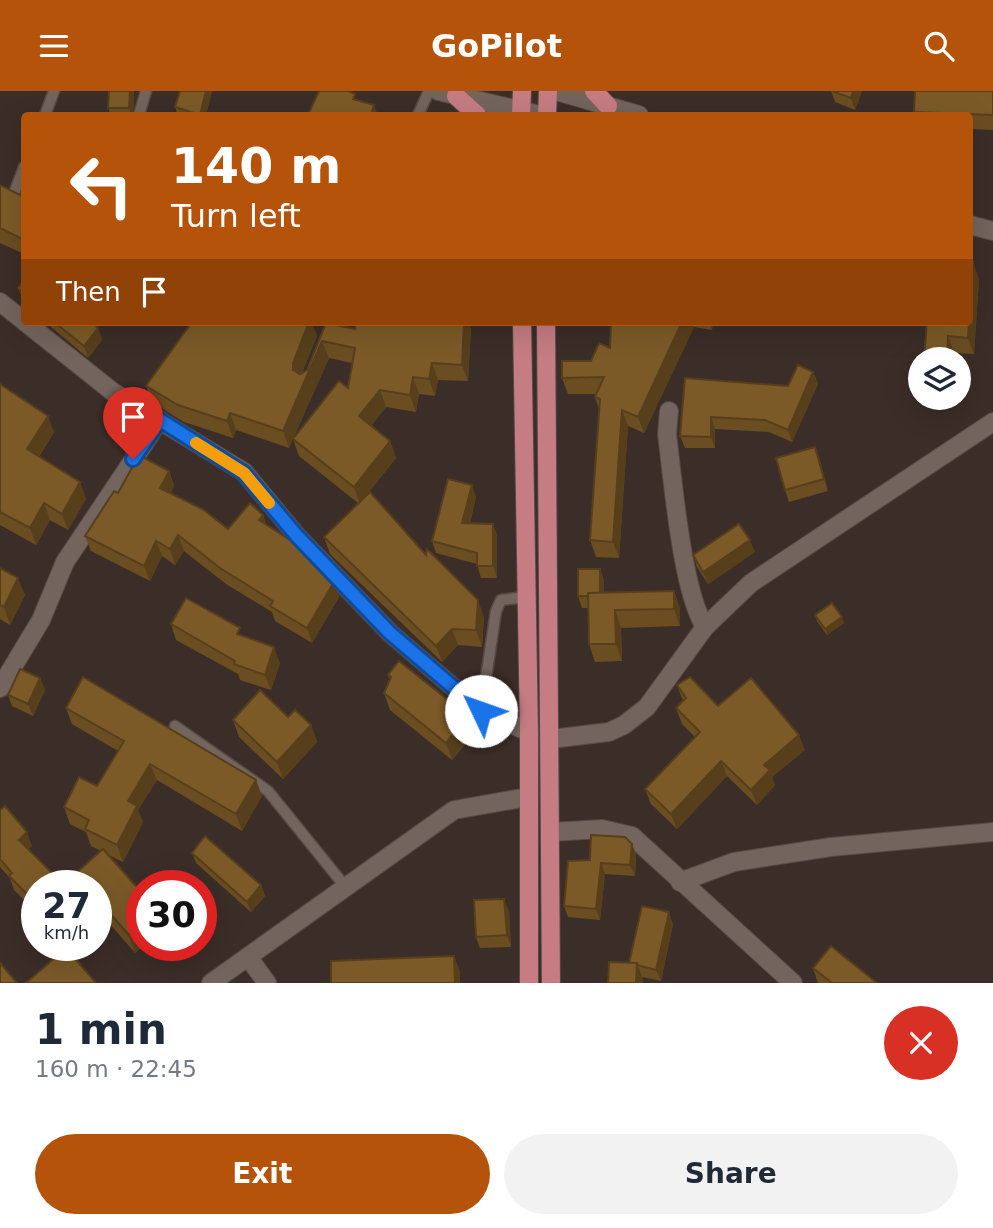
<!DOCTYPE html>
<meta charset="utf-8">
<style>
:root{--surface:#fff;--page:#f2f2f3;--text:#1f2937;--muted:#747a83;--accent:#b45309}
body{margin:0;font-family:"DejaVu Sans",sans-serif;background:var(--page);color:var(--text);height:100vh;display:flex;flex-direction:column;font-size:26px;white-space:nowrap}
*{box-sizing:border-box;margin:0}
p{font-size:23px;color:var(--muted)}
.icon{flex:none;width:38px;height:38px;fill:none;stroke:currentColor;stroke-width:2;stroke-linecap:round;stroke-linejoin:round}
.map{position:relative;height:892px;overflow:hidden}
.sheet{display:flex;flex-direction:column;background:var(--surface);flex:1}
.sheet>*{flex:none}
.guide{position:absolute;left:21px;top:21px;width:952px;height:214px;border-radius:7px;box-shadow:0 7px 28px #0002;background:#b45309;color:#fff;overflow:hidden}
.controls{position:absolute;left:908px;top:256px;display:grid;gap:14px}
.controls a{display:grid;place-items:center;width:63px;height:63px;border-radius:50%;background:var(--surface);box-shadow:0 7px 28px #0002;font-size:35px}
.speed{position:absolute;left:21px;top:779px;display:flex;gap:14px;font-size:35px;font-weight:700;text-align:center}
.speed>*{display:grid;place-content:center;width:91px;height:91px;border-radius:50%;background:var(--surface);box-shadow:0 7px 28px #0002;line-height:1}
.speed small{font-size:18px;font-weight:400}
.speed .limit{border:10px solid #d22;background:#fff;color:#111}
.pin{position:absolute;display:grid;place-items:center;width:60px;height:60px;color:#fff;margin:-72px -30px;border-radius:50% 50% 50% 0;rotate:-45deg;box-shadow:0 0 7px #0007}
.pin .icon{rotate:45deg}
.me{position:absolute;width:77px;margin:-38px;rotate:312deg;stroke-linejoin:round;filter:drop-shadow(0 0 5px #0008)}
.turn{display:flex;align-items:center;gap:24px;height:147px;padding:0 35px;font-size:32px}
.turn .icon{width:91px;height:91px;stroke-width:2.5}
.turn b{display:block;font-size:49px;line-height:60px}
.then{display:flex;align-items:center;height:66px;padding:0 35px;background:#0003;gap:14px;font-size:26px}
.round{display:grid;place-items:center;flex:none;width:74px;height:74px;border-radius:37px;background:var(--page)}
.headline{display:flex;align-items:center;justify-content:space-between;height:119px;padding:0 35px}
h1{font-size:42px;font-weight:700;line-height:52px}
.action{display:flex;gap:14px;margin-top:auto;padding:14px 35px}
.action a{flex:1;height:80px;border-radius:42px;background:var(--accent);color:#fff;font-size:28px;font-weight:700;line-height:80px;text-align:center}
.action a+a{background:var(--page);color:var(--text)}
header{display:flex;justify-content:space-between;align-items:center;height:91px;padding:0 35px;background:var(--accent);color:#fff;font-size:32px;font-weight:700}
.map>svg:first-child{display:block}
</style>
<header><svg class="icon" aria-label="menu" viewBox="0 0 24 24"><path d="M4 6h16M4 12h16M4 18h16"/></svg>GoPilot<svg class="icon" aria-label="search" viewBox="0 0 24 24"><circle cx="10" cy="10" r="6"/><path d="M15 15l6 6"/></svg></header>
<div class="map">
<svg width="993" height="892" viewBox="0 0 993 892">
<rect width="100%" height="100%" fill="#3b2d28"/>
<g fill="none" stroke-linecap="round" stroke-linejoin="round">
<defs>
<g id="lane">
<polyline points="45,24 54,0"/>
<polyline points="139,24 146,0"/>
<polyline points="418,24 429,0"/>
<polyline points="13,105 24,76"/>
<polyline points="481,620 496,520 501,509 526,506"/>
<polyline points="175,635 268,700 344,794"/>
</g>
<g id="street">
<polyline points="0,211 24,230"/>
<polyline points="25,231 113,301 244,381 297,445 390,542 481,620 529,641"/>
<path d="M669,320L667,343C673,390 682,500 705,536"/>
<polyline points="0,597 41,529 65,471 160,329"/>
<polyline points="551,648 609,641 624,634 647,616 705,536 751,492 993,331"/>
<polyline points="551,741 602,738 632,745 793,892"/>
<polyline points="680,791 734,771 831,756 993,741"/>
<polyline points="248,866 267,892"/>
<polyline points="211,892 454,719 528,706"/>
</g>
<g id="secondary">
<polyline points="438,0 540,24"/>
<polyline points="556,0 639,24"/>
<polyline points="970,134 993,140"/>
</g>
<g id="primary">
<polyline points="594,0 608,15"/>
<polyline points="456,5 477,24"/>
<polyline points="521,24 522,0"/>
<polyline points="547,24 548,0"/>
<polyline points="522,231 529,641 529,892"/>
<polyline points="546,231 551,892"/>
</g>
</defs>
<use href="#lane" stroke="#554a45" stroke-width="13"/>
<use href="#street" stroke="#554a45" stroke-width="20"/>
<use href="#secondary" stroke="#554a45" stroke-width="20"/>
<use href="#primary" stroke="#554a45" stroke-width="20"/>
<use href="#lane" stroke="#73645d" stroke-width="10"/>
<use href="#street" stroke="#73645d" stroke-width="18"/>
<use href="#secondary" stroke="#73645d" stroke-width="18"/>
<use href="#primary" stroke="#c57c83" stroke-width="18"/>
</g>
<g fill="#6b4d22">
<polygon points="109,0 134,0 133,24 111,24 108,17"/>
<polygon points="180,0 212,0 206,24 178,24 175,16"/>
<polygon points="831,0 862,0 855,19 835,11"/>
<polygon points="993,0 993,39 970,38 970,24 916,24 914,21"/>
<polygon points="0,94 24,106 24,163 0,152"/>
<polygon points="979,188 974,263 954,262 954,268 924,268"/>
<polygon points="24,191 24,210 23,208 18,197"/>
<polygon points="45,231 92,231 98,237 102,249 88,267"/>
<polygon points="192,231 313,231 312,232 317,245 302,282 307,279 326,232 355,238 356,231 468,231 471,238 468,290 438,289 435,305 419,303 416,321 386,316 371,335 390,350 396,367 368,402 484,526 482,556 458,554 442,571 330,463 324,446 358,412 299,365 293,348 348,297 352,272 329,267 289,357 236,339 233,347 184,331 153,312 146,295"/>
<polygon points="611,231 713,231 712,239 694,236 644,342 628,335 619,467 596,466 590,449 599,318 595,306 596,303 568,303 562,287 591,270 610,257"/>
<polygon points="813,281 818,293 792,351 769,341 715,338 715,357 685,357 680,345 685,287 788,295"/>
<polygon points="0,293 54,341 39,366 80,391 86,408 68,439 50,429 36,454 0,434"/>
<polygon points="819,367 828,400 789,411 785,399"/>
<polygon points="169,380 174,395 170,403 228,438 263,424 267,435 334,491 339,506 312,552 275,530 272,521 226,493 184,460 175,474 162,465 150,490 91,460 85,445 118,402"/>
<polygon points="476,406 470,432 493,433 497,444 497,487 481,487 477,473 436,462 432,450"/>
<polygon points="755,461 708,493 697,476 693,464"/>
<polygon points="0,477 25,504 10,534 0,528"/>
<polygon points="600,478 604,490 604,502 674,500 680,518 680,535 621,537 622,570 595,571 589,553 588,517 582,517 578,505"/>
<polygon points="815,524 844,532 827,544 817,530"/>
<polygon points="171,533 243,545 280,572 271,599 240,589 238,583 176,549"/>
<polygon points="388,584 468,625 474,643 452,669 390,619 384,602 390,589"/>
<polygon points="40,587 45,599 33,625 12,615 8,604"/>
<polygon points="677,594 805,659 772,686 775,694 757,714 727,685 677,738 651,713 645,698 695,646 682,633 676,617 683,610"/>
<polygon points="66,617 262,705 242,740 157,689 138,719 143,731 123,771 107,763 142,854 144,854 135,862 96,817 96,794 79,794 75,783 101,760 91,755 86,741 70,733 64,716 97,695 118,660 72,633"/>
<polygon points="288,626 311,634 317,651 283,688 239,646 233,629"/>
<polygon points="0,719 32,755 28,758 37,794 37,822 14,799 10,787 0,776"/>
<polygon points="632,753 636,764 635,785 605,783 600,829 568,826 564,815 590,769"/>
<polygon points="192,762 261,794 265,805 251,821 196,772"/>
<polygon points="509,820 511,856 480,857 476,846"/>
<polygon points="673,833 661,890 642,886 643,889 629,872"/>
<polygon points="813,877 877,892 818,892"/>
</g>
<g fill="#573f1c">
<polygon points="130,0 134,0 133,24 131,24 129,17"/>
<polygon points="206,0 212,0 206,24 200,24"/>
<polygon points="853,0 862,0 855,19 851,7"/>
<polygon points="374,14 378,24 371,24"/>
<polygon points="973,171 979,188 974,263 968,247"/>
<polygon points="302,231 313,231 312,232 317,245 299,289 293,279 293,272"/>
<polygon points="464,231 468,231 471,238 468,290 462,274"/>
<polygon points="682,231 692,231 694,236 644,342 638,326"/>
<polygon points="709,231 713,231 712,239"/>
<polygon points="98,237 102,249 88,267 84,255"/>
<polygon points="948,245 954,262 954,268 947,268"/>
<polygon points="322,250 329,267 289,357 283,340"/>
<polygon points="432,272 438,289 435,305 429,288"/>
<polygon points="813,281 818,293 792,351 788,339"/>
<polygon points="413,286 419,303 416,321 410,304"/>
<polygon points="380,299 386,316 365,342 359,325"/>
<polygon points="622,319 628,335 619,467 613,451"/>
<polygon points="230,322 236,339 233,347 227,330"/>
<polygon points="48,325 54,341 33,375 27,358"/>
<polygon points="711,326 715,338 715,357 711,346"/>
<polygon points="390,350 396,367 360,413 354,396"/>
<polygon points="815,356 819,367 828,400 824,388"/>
<polygon points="169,380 174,395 165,412 160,397"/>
<polygon points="80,391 86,408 68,439 62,423"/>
<polygon points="472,394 476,406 467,444 462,432"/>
<polygon points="44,412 50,429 36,454 30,437"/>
<polygon points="263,424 269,439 259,429"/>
<polygon points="493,433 497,444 497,487 493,475"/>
<polygon points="178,444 184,460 175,474 170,458"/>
<polygon points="750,449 755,461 708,493 703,481"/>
<polygon points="156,450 162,465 150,490 144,475"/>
<polygon points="600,478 604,490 604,517 600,505"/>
<polygon points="18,487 25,504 10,534 4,516"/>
<polygon points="334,491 339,506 312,552 307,537"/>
<polygon points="674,500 680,518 680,535 674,518"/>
<polygon points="478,509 484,526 482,556 476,539"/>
<polygon points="615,519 621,537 622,570 616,553"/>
<polygon points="842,526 844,532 827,544 825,538"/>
<polygon points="452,538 458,554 442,571 436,555"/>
<polygon points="274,556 280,572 271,599 265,584"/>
<polygon points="40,587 45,599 33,625 28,613"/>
<polygon points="468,625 474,643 452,669 446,652"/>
<polygon points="311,634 317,651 283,688 277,671"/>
<polygon points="799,644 805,659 772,686 775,694 757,714 751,699 764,674"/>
<polygon points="721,670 727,685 677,738 671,723"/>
<polygon points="150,673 157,689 138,719 143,731 123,771 117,754 128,710"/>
<polygon points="256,689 262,705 242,740 236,723"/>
<polygon points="27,741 32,755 24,762 19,749"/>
<polygon points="632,753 636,764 635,785 630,774"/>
<polygon points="601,772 605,783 600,829 596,818"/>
<polygon points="261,794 265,805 251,821 247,811"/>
<polygon points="504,808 509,820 511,856 507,844"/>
<polygon points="669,821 673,833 661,890 656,879"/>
<polygon points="142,833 142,854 144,854 135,862 129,844"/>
<polygon points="454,865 460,880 460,892 455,892"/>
<polygon points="637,872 643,889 643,892 636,892"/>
</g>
<g fill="#7c5a28" stroke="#573f1c" stroke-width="2">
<polygon points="109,0 130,0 129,17 108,17"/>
<polygon points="180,0 206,0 200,24 175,16"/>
<polygon points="319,0 348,0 355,3 353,8 374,14 371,24 308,24"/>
<polygon points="832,0 853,0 851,7"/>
<polygon points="915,0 993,0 993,24 914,21"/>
<polygon points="421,22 433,24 420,24"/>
<polygon points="0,94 24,106 24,149 0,137"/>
<polygon points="970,171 973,171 970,221"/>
<polygon points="24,191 24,203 18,197"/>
<polygon points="54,231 92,231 98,237 84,255"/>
<polygon points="192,231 309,231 293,272 293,279 300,283 307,279 326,232 355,238 356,231 464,231 462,274 432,272 429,288 413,286 410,304 380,299 359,325 390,350 354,396 293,348 339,290 348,297 355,257 322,250 283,340 230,322 227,330 178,314 146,295"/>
<polygon points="611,231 682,231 638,326 622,319 613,451 590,449 600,308 595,306 604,286 562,287 562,270 591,270 599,252 610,257"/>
<polygon points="927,231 969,231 968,247 948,245 947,268 924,268"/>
<polygon points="798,274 813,281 788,339 765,329 711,326 711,346 680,345 685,287 788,295"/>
<polygon points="0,293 48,325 27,358 80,391 62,423 44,412 30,437 0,421"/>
<polygon points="815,356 824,388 785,399 776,367"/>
<polygon points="139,364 169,380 160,397 204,419 228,438 250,412 263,424 259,429 301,456 334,491 307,537 270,515 273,510 220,477 178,444 170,458 156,450 144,475 85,445 114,400 118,402"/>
<polygon points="448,388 472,394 462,432 493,433 493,475 477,475 477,462 432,450"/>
<polygon points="370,401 426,464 427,458 478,509 476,539 452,538 436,555 324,446"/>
<polygon points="739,433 750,449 703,481 693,464"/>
<polygon points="0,477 18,487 4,516 0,514"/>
<polygon points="578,478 600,478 600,502 588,502 588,505 578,505"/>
<polygon points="674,500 674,518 615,519 616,553 589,553 588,502"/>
<polygon points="186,507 240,537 237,543 274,556 265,584 234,573 235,570 171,533"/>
<polygon points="832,512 842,526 825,538 815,524"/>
<polygon points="399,570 468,625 446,652 384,602 391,586 388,584"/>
<polygon points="20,578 40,587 28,613 8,604"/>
<polygon points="83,586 256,689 236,723 150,673 128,710 137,715 117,754 85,738 89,729 64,716 79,686 97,695 124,650 66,617"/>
<polygon points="690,586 718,615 751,587 799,644 764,674 770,679 751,699 721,670 671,723 645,698 700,641 676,617 686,607 677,594"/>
<polygon points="260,599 288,626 295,619 311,634 277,671 233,629"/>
<polygon points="5,715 27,741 19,749 64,794 37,794 37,813 9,785 12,782 0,768 0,719"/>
<polygon points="591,744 625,746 632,753 630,774 601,772 596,818 564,815 568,770 590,769"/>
<polygon points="205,745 261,794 247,811 192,762"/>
<polygon points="103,758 142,802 142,833 129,844 96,807 96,794 85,794 75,783"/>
<polygon points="504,808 507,844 476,846 474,809"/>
<polygon points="642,815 669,821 656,879 637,874 637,872 629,872"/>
<polygon points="831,855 877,892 832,892 813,877"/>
<polygon points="66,857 96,892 26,892"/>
<polygon points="454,865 455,892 331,892 331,870"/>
<polygon points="609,871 637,872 636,892 608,892"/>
<polygon points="0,872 17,892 0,892"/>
</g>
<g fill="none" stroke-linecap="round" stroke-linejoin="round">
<defs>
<polyline id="route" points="133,368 160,329 244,382 297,445 390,542 481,620"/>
</defs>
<use href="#route" stroke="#114b97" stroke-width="18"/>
<use href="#route" stroke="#1a73e8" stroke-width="12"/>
<polyline stroke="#f59e0b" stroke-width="12" points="196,352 244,382 269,412"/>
</g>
</svg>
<div class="controls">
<a><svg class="icon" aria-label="layers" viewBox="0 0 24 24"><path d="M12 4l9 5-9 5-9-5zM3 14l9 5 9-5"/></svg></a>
</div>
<div class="speed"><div>27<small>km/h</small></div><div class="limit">30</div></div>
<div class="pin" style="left:133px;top:368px;background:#d93025"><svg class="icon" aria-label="arrive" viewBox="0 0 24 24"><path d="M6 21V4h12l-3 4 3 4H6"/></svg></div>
<svg class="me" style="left:481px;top:620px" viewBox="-20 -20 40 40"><circle r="19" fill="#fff"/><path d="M0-13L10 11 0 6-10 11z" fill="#1a73e8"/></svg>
<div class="guide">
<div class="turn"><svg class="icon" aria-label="left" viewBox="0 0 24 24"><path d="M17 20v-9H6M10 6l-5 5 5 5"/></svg><div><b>140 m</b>Turn left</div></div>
<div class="then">Then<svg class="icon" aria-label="arrive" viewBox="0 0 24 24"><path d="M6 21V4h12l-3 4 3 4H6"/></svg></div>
</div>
</div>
<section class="sheet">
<div class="headline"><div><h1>1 min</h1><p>160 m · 22:45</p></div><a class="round" style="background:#d93025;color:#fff"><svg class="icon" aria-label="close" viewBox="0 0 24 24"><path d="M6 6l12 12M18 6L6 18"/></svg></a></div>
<div class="action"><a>Exit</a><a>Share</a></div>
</section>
